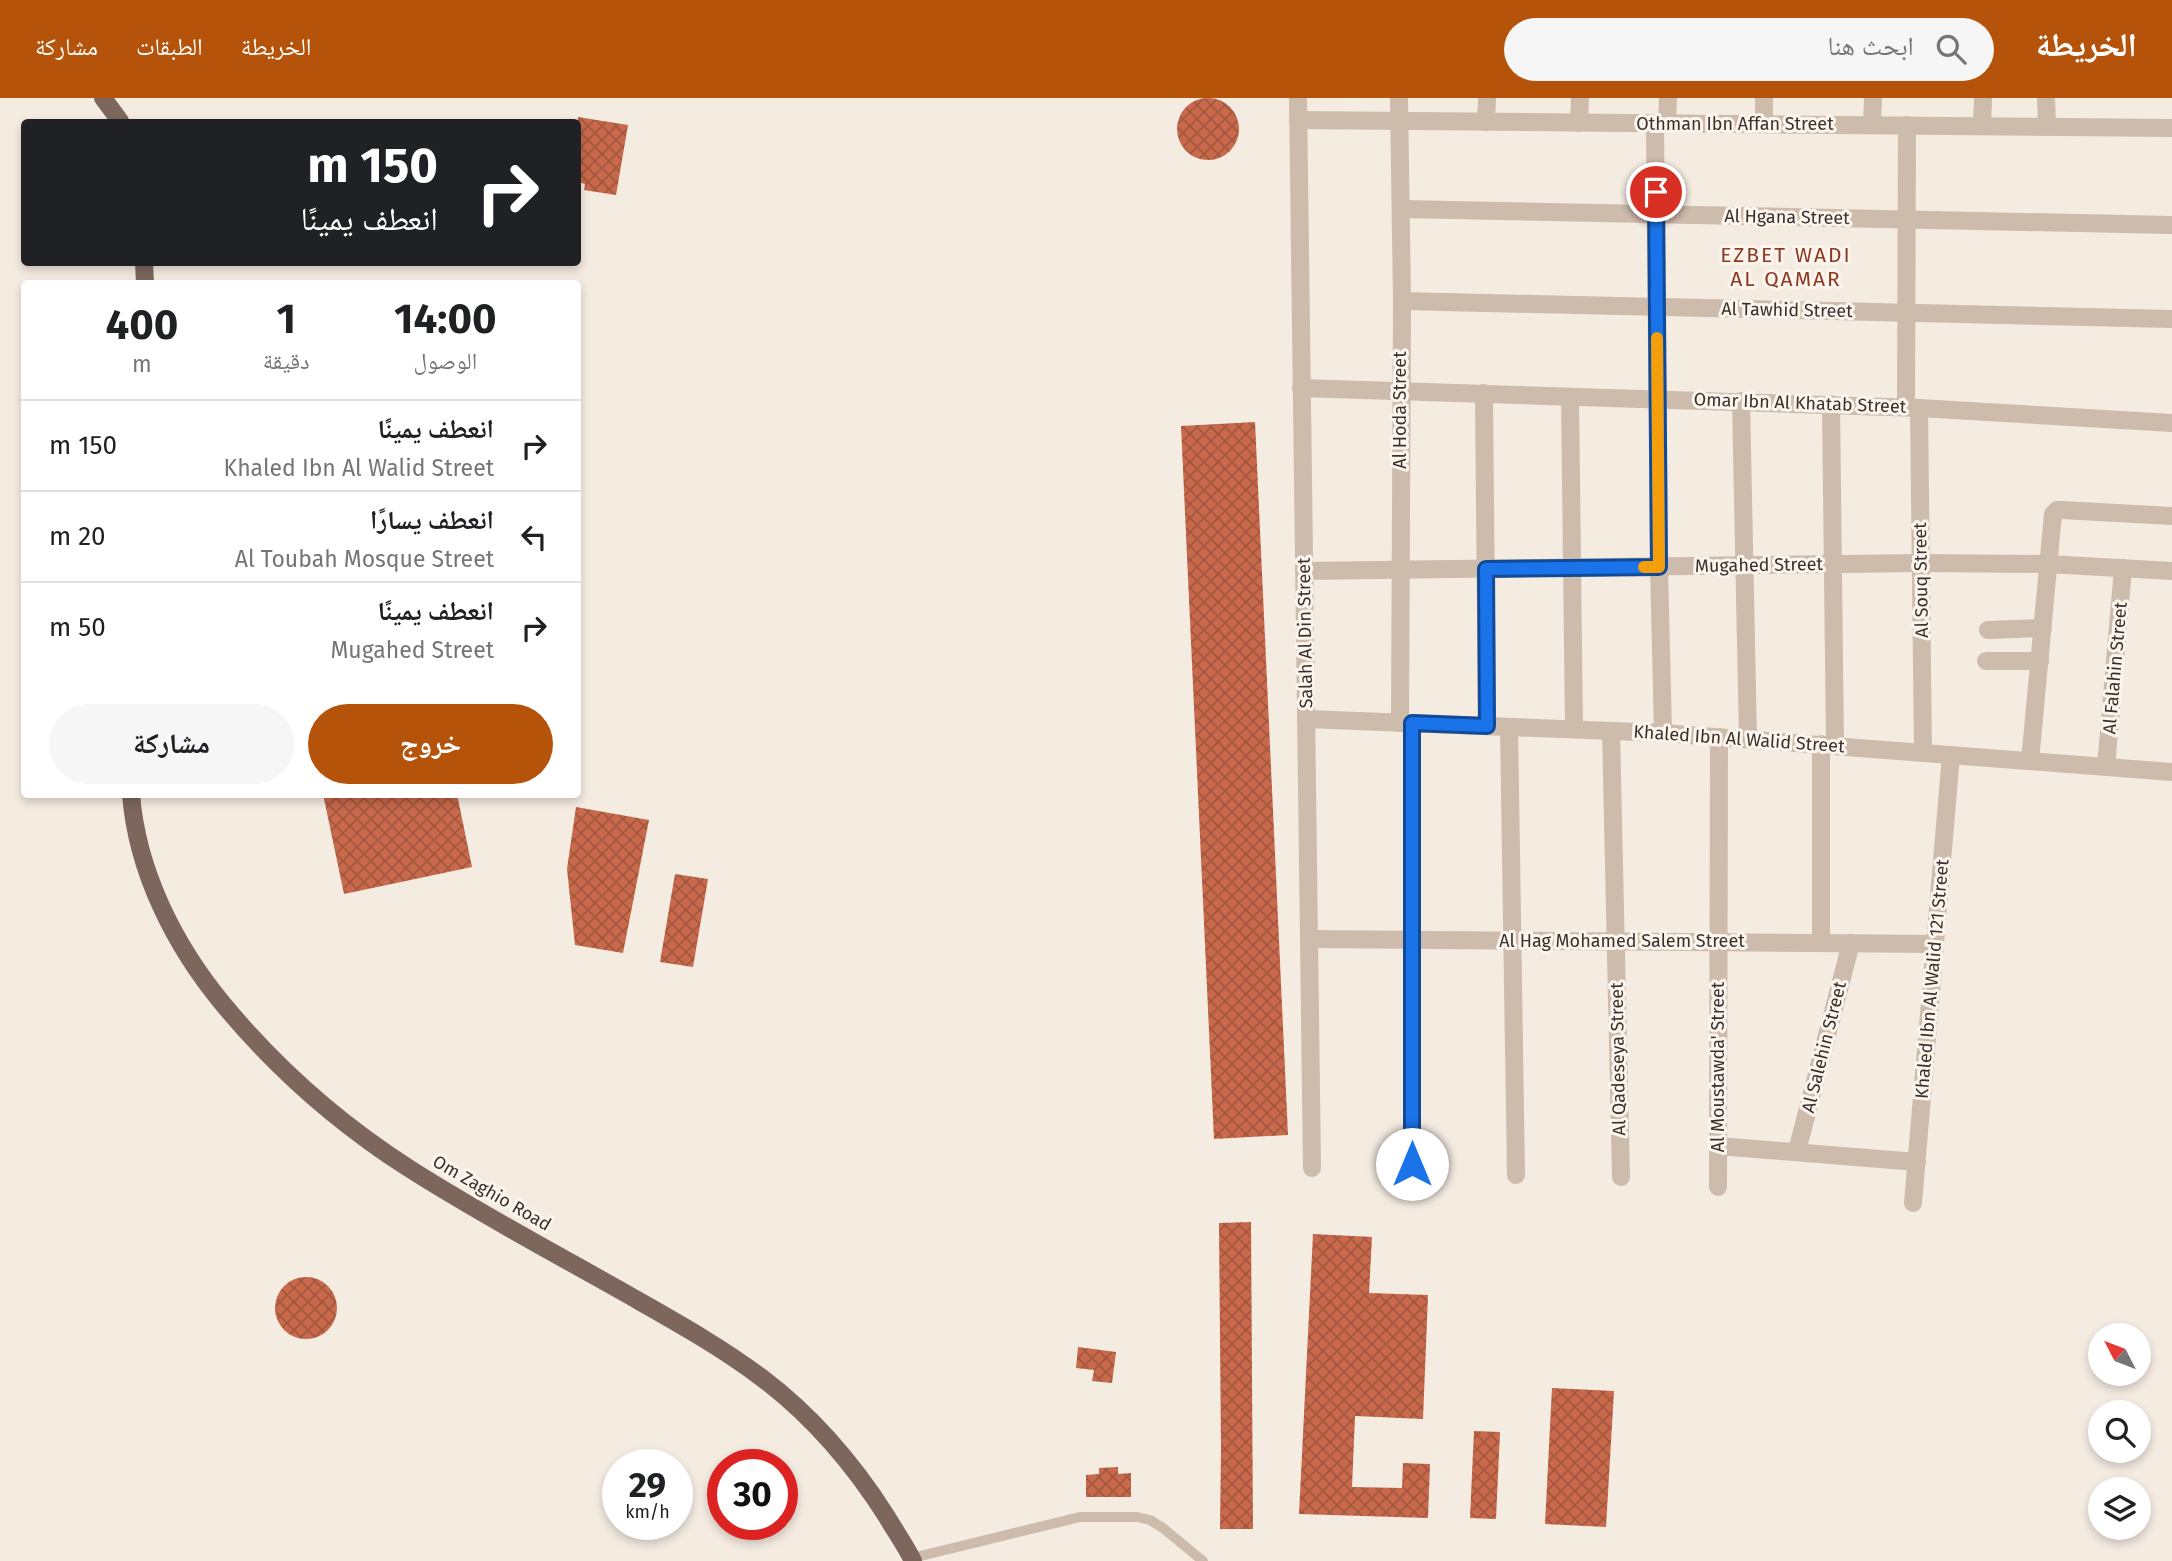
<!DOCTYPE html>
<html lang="ar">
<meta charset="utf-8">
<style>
:root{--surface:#fff;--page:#f6f6f6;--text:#202124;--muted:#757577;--line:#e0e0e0;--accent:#b45309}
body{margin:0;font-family:"Fira Sans","Noto Naskh Arabic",sans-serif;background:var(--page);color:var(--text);direction:rtl;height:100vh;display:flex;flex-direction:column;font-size:26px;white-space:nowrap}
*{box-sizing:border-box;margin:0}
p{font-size:23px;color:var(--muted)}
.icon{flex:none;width:38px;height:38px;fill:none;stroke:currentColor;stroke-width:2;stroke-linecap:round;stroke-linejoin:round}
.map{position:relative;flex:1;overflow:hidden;direction:ltr}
.details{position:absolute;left:21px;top:182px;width:560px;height:518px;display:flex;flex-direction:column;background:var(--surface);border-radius:7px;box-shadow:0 4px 10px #0003;direction:rtl}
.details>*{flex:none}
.hud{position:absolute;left:21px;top:21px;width:560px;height:147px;border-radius:7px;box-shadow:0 4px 10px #0003;direction:rtl;background:#202124;color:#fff;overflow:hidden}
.needle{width:46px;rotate:312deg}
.buttons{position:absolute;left:2088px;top:1225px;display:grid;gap:14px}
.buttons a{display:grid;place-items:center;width:63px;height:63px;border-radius:50%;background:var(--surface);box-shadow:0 4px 10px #0003;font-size:35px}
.speed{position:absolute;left:602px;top:1351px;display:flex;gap:14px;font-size:35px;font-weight:700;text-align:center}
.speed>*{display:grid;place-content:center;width:91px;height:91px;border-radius:50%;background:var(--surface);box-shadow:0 4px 10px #0003;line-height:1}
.speed small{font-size:18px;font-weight:400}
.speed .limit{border:10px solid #d22;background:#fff;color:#111}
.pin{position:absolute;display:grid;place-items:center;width:60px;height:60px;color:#fff;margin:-30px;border:4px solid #fff;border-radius:50%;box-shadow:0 2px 7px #0007}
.me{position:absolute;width:77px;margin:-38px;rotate:0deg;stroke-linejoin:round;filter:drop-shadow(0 0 5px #0008)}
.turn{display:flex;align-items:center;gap:24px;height:147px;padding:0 28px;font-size:32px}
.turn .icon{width:91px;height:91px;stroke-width:2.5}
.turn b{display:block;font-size:49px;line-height:60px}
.eta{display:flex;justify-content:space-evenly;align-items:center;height:119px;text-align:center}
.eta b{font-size:42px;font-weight:700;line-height:49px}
.primary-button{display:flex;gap:14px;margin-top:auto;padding:14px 28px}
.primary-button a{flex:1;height:80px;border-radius:42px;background:var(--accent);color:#fff;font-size:28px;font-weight:700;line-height:80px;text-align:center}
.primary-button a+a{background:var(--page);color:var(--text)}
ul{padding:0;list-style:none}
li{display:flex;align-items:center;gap:21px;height:91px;padding:0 28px;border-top:2px solid var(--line)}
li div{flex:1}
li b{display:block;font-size:26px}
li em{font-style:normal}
header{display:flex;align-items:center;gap:42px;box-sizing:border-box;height:98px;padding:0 35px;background:var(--accent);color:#fff}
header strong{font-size:33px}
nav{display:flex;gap:38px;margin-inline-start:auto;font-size:24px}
.search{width:490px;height:63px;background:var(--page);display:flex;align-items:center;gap:18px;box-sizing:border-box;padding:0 24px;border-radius:38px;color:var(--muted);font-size:26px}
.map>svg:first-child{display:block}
</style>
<header>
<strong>الخريطة</strong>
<div class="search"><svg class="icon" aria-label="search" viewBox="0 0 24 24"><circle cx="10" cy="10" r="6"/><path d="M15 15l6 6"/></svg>ابحث هنا</div>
<nav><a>الخريطة</a><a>الطبقات</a><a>مشاركة</a></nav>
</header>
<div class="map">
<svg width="2172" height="1463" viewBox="0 0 2172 1463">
<defs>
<pattern id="building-cross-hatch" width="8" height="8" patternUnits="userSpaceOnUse" patternTransform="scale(1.75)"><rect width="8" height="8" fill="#c8694b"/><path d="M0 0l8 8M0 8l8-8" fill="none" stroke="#a4573f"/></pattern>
</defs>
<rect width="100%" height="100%" fill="#f4ebe1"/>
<g fill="url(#building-cross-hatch)">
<circle cx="1208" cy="31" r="31"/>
<polygon points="578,19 628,27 616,97 584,92 585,86 578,84"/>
<polygon points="1255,324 1288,1037 1214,1041 1181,328"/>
<polygon points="323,696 457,696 472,769 344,796"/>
<polygon points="576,709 649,722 623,855 575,847 567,771"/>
<polygon points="675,776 708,781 693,869 660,864"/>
<polygon points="1251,1124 1253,1431 1220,1431 1221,1352 1219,1125"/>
<polygon points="1313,1136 1372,1139 1369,1195 1428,1197 1423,1321 1355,1318 1352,1389 1402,1390 1403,1365 1430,1366 1428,1420 1299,1416"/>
<circle cx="306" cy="1210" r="31"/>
<polygon points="1078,1249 1116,1254 1112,1285 1092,1283 1094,1272 1076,1270"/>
<polygon points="1552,1290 1614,1293 1606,1429 1545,1426"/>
<polygon points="1474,1333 1500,1334 1496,1421 1470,1420"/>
<polygon points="1118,1369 1118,1376 1131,1375 1131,1399 1086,1399 1086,1377 1099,1376 1099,1370"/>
</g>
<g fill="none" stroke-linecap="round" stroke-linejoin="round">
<polyline stroke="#cdbbac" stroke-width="10" points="912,1460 1080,1419 1137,1419 1150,1422 1163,1430 1203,1463"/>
<g stroke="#cdbbac" stroke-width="18">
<polyline points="1298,0 1312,1070"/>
<polyline points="1399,0 1402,203 1400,625"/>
<polyline points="2046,0 2047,28"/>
<polyline points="1298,22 2172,30"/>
<polyline points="1486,24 1487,0"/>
<polyline points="1579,25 1580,0"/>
<polyline points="1655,25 1659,469 1663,635"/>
<polyline points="1667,25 1668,0"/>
<polyline points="1764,26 1764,0"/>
<polyline points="1872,27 1873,0"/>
<polyline points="1982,28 1983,0"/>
<polyline points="1401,111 2172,127"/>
<polyline points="1402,203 2172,221"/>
<polyline points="1301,290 1919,310 2172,325"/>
<polyline points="1484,295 1487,628"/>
<polyline points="1570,299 1574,631"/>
<polyline points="1741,303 1748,641"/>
<polyline points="1831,306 1835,647"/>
<polyline points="1906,309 1907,27"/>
<polyline points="1919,310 1923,655"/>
<polyline points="1304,473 1921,465 2048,466 2172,473"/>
<polyline points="1988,532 2043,530"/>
<polyline points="1986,563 2040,563"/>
<polyline points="1306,621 1663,635 2172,674"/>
<polyline points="1412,625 1412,1066"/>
<polyline points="1509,629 1516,1077"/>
<polyline points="1611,633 1621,1079"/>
<polyline points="1821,646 1821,845"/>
<polyline points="2030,663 2053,416 2057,412 2062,412 2172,418"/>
<polyline points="2106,669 2123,470"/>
<polyline points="1309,841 1935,846"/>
<polyline points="1718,1048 1917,1064"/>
<polyline points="1797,1053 1851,845"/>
<polyline points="1718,1089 1719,639"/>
<polyline points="1913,1105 1951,657"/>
</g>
<g stroke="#7d675c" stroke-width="18">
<polyline points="103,0 120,23"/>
<polyline points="144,164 145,186"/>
<path d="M131,696C137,774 175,848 223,906C276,970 341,1027 410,1071C482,1117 558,1157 632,1199C676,1224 721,1249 762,1280C811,1317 854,1367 887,1419C895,1433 906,1448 913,1463"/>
</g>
</g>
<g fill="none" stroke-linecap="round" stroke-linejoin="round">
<defs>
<polyline id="route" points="1412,1066 1412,625 1487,628 1486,471 1659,469 1656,94"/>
</defs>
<use href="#route" stroke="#114b97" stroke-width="18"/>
<use href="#route" stroke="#1a73e8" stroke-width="12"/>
<polyline stroke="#f59e0b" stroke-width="12" points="1644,469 1659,469 1657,240"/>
</g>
<g text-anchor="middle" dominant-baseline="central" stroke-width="6" stroke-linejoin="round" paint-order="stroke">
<g font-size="18" fill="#3b302b" stroke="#fbf5ee">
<text x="1735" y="26">Othman Ibn Affan Street</text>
<text transform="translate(1787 119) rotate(1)">Al Hgana Street</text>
<text transform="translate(1787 212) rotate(1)">Al Tawhid Street</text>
<text transform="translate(1800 305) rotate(2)">Omar Ibn Al Khatab Street</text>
<text transform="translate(1400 312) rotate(-90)">Al Hoda Street</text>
<text transform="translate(1759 467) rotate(-1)">Mugahed Street</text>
<text transform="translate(1921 482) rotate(-91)">Al Souq Street</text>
<text transform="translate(1305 535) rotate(-91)">Salah Al Din Street</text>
<text transform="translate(2115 570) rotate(-85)">Al Falahin Street</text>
<text transform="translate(1739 641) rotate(4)">Khaled Ibn Al Walid Street</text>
<text x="1622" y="843">Al Hag Mohamed Salem Street</text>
<text transform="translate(1932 881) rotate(-85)">Khaled Ibn Al Walid 121 Street</text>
<text transform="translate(1824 949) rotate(-76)">Al Salehin Street</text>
<text transform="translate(1618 961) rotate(-91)">Al Qadeseya Street</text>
<text transform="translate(1718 969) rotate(-90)">Al Moustawda' Street</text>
<text transform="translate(492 1095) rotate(30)">Om Zaghio Road</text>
</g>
<g font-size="21" letter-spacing="2" fill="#8c3b22" stroke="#fbf5ee">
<text x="1786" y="157">EZBET WADI<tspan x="1786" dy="24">AL QAMAR</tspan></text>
</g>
</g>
</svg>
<div class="buttons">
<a><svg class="needle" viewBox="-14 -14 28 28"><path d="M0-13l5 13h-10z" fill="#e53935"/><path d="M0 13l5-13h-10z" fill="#757577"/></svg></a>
<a><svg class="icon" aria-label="search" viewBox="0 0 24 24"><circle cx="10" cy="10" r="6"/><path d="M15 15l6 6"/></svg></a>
<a><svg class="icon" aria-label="layers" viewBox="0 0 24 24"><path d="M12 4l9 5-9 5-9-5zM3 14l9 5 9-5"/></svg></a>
</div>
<div class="speed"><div>29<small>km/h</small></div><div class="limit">30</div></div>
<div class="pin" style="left:1656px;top:94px;background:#d93025"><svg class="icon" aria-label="arrive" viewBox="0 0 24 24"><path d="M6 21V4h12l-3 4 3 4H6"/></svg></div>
<svg class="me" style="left:1412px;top:1066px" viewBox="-20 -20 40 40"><circle r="19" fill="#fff"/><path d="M0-13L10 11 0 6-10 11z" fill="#1a73e8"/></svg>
<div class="hud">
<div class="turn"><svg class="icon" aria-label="right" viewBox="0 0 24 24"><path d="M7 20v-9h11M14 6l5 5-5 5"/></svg><div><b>150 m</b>انعطف يمينًا</div></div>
</div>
<section class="details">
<div class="eta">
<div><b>14:00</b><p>الوصول</p></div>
<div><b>1</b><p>دقيقة</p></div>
<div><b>400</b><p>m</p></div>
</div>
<ul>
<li><svg class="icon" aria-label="right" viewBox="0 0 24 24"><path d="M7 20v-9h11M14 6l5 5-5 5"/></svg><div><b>انعطف يمينًا</b><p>Khaled Ibn Al Walid Street</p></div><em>150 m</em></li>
<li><svg class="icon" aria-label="left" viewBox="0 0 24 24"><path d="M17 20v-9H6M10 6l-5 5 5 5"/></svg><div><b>انعطف يسارًا</b><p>Al Toubah Mosque Street</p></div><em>20 m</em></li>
<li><svg class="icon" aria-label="right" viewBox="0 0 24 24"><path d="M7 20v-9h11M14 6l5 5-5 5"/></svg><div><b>انعطف يمينًا</b><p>Mugahed Street</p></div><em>50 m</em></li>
</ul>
<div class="primary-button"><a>خروج</a><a>مشاركة</a></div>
</section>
</div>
